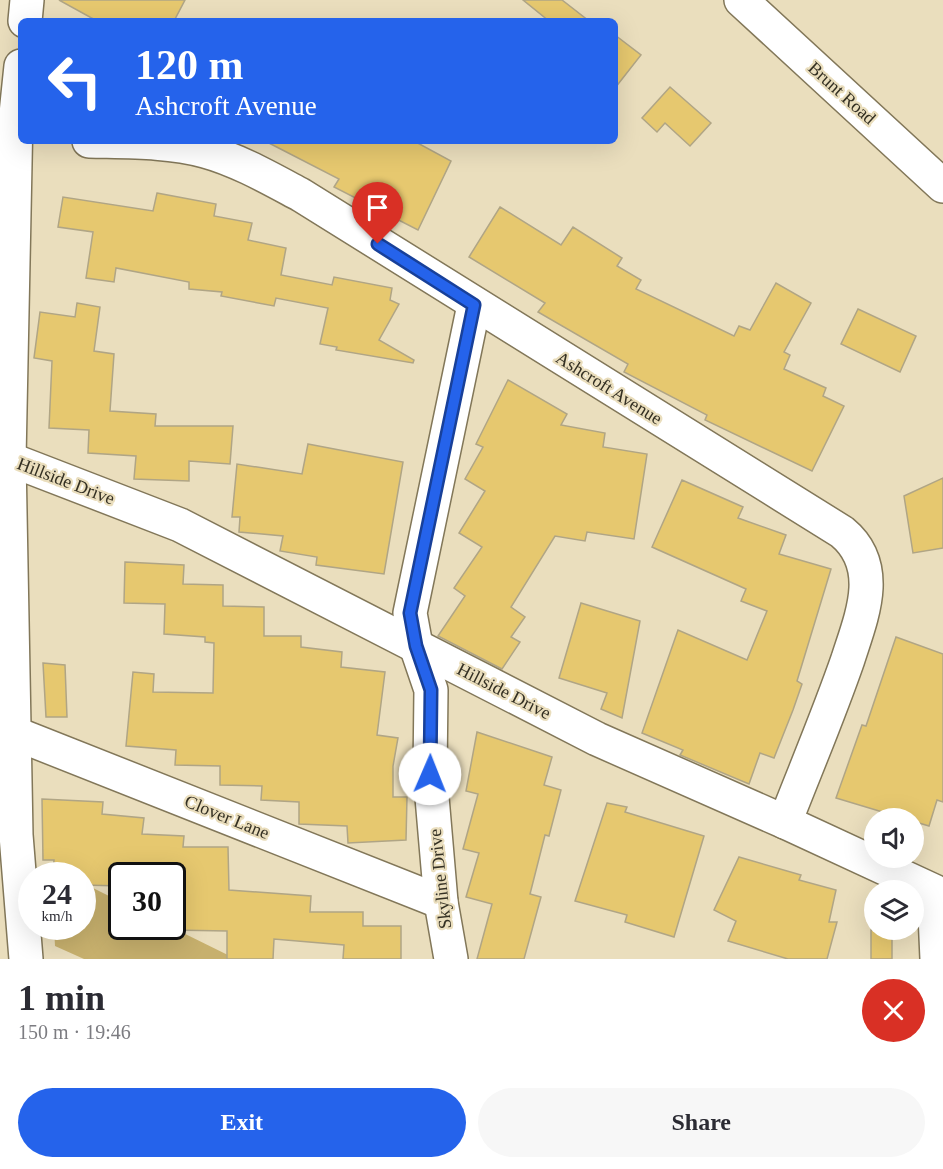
<!DOCTYPE html>
<meta charset="utf-8">
<style>
:root{--surface:#fff;--page:#f7f7f7;--text:#2b2b33;--muted:#7c7c81;--accent:#2563eb}
body{margin:0;font-family:Georgia,serif;background:var(--page);color:var(--text);height:100vh;display:flex;flex-direction:column;font-size:22px;white-space:nowrap}
*{box-sizing:border-box;margin:0}
p{font-size:20px;color:var(--muted)}
.icon{flex:none;width:33px;height:33px;fill:none;stroke:currentColor;stroke-width:2;stroke-linecap:round;stroke-linejoin:round}
.map{position:relative;height:959px;overflow:hidden}
.details{display:flex;flex-direction:column;background:var(--surface);flex:1}
.details>*{flex:none}
.hud{position:absolute;left:18px;top:18px;width:600px;height:126px;border-radius:9px;box-shadow:0 6px 24px #0002;background:#2563eb;color:#fff;overflow:hidden}
.tools{position:absolute;left:864px;top:808px;display:grid;gap:12px}
.tools a{display:grid;place-items:center;width:60px;height:60px;border-radius:50%;background:var(--surface);box-shadow:0 6px 24px #0002;font-size:30px}
.speed{position:absolute;left:18px;top:862px;display:flex;gap:12px;font-size:30px;font-weight:700;text-align:center}
.speed>*{display:grid;place-content:center;width:78px;height:78px;border-radius:50%;background:var(--surface);box-shadow:0 6px 24px #0002;line-height:1}
.speed small{font-size:15px;font-weight:400}
.speed .limit{border:3px solid #111;border-radius:9px;background:#fff;color:#111}
.pin{position:absolute;display:grid;place-items:center;width:51px;height:51px;color:#fff;margin:-62px -26px;border-radius:50% 50% 50% 0;rotate:-45deg;box-shadow:0 0 6px #0007}
.pin .icon{rotate:45deg}
.me{position:absolute;width:66px;margin:-33px;rotate:1deg;stroke-linejoin:round;filter:drop-shadow(0 0 4px #0008)}
.turn{display:flex;align-items:center;gap:21px;height:126px;padding:0 18px;font-size:27px}
.turn .icon{width:78px;height:78px;stroke-width:2.5}
.turn b{display:block;font-size:42px;line-height:51px}
.round{display:grid;place-items:center;flex:none;width:63px;height:63px;border-radius:32px;background:var(--page)}
.headline{display:flex;align-items:center;justify-content:space-between;height:102px;padding:0 18px}
h1{font-size:36px;font-weight:600;line-height:45px}
.primary-button{display:flex;gap:12px;margin-top:auto;padding:12px 18px}
.primary-button a{flex:1;height:69px;border-radius:36px;background:var(--accent);color:#fff;font-size:24px;font-weight:600;line-height:69px;text-align:center}
.primary-button a+a{background:var(--page);color:var(--text)}
.map>svg:first-child{display:block}
</style>
<div class="map">
<svg width="943" height="959" viewBox="0 0 943 959">
<rect width="100%" height="100%" fill="#eadebd"/>
<polygon fill="#c7b06d" points="83,883 121,902 122,927 171,927 236,959 84,959 55,946 54,927 82,927"/>
<g fill="#e6c86f" stroke="#b0a585" stroke-width="1.5">
<polygon points="59,0 185,0 174,21 97,21"/>
<polygon points="523,0 562,0 589,21 549,21"/>
<polygon points="615,35 641,55 615,88"/>
<polygon points="670,87 711,123 690,146 665,123 657,132 642,118"/>
<polygon points="265,141 414,141 451,161 418,230 334,187 339,179"/>
<polygon points="157,193 216,204 214,216 252,223 248,240 286,248 281,275 332,285 334,277 392,288 390,300 399,304 379,340 414,360 413,363 336,350 337,347 320,344 328,308 276,298 274,306 221,296 222,292 189,289 189,282 116,268 114,282 86,278 93,232 58,227 63,197 153,211"/>
<polygon points="500,207 561,245 573,227 622,258 617,266 641,280 636,289 734,336 739,326 750,330 776,283 811,303 784,352 790,355 784,369 826,388 823,396 844,406 812,471 705,420 707,415 624,372 628,364 538,312 545,303 469,257"/>
<polygon points="77,303 100,307 94,351 114,354 110,411 156,414 155,426 233,426 230,464 189,461 189,481 134,479 136,456 88,453 89,430 49,428 52,361 34,358 40,312 75,317"/>
<polygon points="858,309 916,336 900,372 841,344"/>
<polygon points="508,380 567,414 561,425 605,433 603,447 647,454 634,539 587,532 585,541 555,536 511,607 525,617 511,637 520,642 502,669 438,636 465,596 454,588 482,547 459,533 485,491 465,479 483,447 476,444"/>
<polygon points="308,444 403,462 384,574 316,565 317,557 280,551 283,536 239,532 240,517 232,517 237,464 302,474"/>
<polygon points="943,478 943,548 913,553 904,496"/>
<polygon points="682,480 743,507 738,518 786,535 779,554 831,569 797,681 802,684 793,710 774,758 760,753 749,784 680,755 683,750 642,733 678,630 747,660 767,611 741,601 746,589 652,547"/>
<polygon points="125,562 184,565 183,584 223,585 223,606 264,607 264,636 301,636 301,647 342,652 341,667 385,672 377,735 398,738 393,766 393,797 407,797 406,840 348,843 347,826 299,824 299,802 261,800 262,786 220,785 220,766 175,765 176,750 126,746 133,672 154,674 153,692 213,693 214,643 205,642 205,637 164,634 165,604 124,603"/>
<polygon points="581,603 640,621 622,718 601,709 607,693 559,678"/>
<polygon points="896,637 943,654 943,802 937,800 929,826 836,798 862,725 866,726"/>
<polygon points="43,663 65,665 67,717 46,717"/>
<polygon points="477,732 552,757 544,785 561,790 549,836 545,835 530,894 541,897 524,959 477,959 492,904 466,897 479,853 463,849 478,794 466,791"/>
<polygon points="42,799 103,802 102,814 144,818 142,834 184,836 183,847 228,847 229,890 311,896 310,912 363,912 363,926 401,926 401,959 343,959 344,945 274,939 273,959 227,959 227,931 172,930 172,876 122,876 122,886 82,885 82,876 53,876 54,860 43,860"/>
<polygon points="607,803 627,807 625,812 704,836 674,937 625,922 627,915 575,901"/>
<polygon points="739,857 801,875 799,880 836,890 829,922 837,922 827,959 788,959 728,941 736,921 714,910"/>
<rect x="871" y="930" width="21" height="29"/>
</g>
<g fill="none" stroke-linecap="round" stroke-linejoin="round">
<defs>
<g id="minor">
<polyline points="741,0 943,186"/>
<polyline points="25,21 27,0"/>
<polyline points="21,66 16,114 9,459 16,835 26,959"/>
<path d="M89,141C127,142 168,141 205,151C238,160 271,179 301,195L842,532C859,546 867,565 866,588C865,611 855,637 848,659C829,714 806,768 785,822"/>
<polyline points="9,459 180,525 597,739 785,822 934,891 937,959"/>
<polyline points="14,733 441,902"/>
<polyline points="451,959 441,902 430,774 431,690 416,646 410,613 474,305"/>
</g>
</defs>
<use href="#minor" stroke="#827759" stroke-width="36"/>
<use href="#minor" stroke="#fff" stroke-width="33"/>
</g>
<g fill="none" stroke-linecap="round" stroke-linejoin="round">
<defs>
<polyline id="route" points="378,244 474,305 410,613 416,646 431,690 430,774"/>
</defs>
<use href="#route" stroke="#184099" stroke-width="15"/>
<use href="#route" stroke="#2563eb" stroke-width="10"/>
</g>
<g text-anchor="middle" dominant-baseline="central" stroke-width="4.5" stroke-linejoin="round" paint-order="stroke">
<g font-size="18" fill="#343023" stroke="#eadebd">
<text transform="translate(842 93) rotate(42)">Brunt Road</text>
<text transform="translate(609 388) rotate(32)">Ashcroft Avenue</text>
<text transform="translate(66 481) rotate(21)">Hillside Drive</text>
<text transform="translate(504 691) rotate(27)">Hillside Drive</text>
<text transform="translate(227 817) rotate(22)">Clover Lane</text>
<text transform="translate(440 879) rotate(-96)">Skyline Drive</text>
</g>
</g>
</svg>
<div class="tools">
<a><svg class="icon" aria-label="sound" viewBox="0 0 24 24"><path d="M4 9h4l5-4v14l-5-4H4zM17 9q2 3 0 6"/></svg></a>
<a><svg class="icon" aria-label="layers" viewBox="0 0 24 24"><path d="M12 4l9 5-9 5-9-5zM3 14l9 5 9-5"/></svg></a>
</div>
<div class="speed"><div>24<small>km/h</small></div><div class="limit">30</div></div>
<div class="pin" style="left:378px;top:244px;background:#d93025"><svg class="icon" aria-label="arrive" viewBox="0 0 24 24"><path d="M6 21V4h12l-3 4 3 4H6"/></svg></div>
<svg class="me" style="left:430px;top:774px" viewBox="-20 -20 40 40"><circle r="19" fill="#fff"/><path d="M0-13L10 11 0 6-10 11z" fill="#2563eb"/></svg>
<div class="hud">
<div class="turn"><svg class="icon" aria-label="left" viewBox="0 0 24 24"><path d="M17 20v-9H6M10 6l-5 5 5 5"/></svg><div><b>120 m</b>Ashcroft Avenue</div></div>
</div>
</div>
<section class="details">
<div class="headline"><div><h1>1 min</h1><p>150 m · 19:46</p></div><a class="round" style="background:#d93025;color:#fff"><svg class="icon" aria-label="close" viewBox="0 0 24 24"><path d="M6 6l12 12M18 6L6 18"/></svg></a></div>
<div class="primary-button"><a>Exit</a><a>Share</a></div>
</section>
